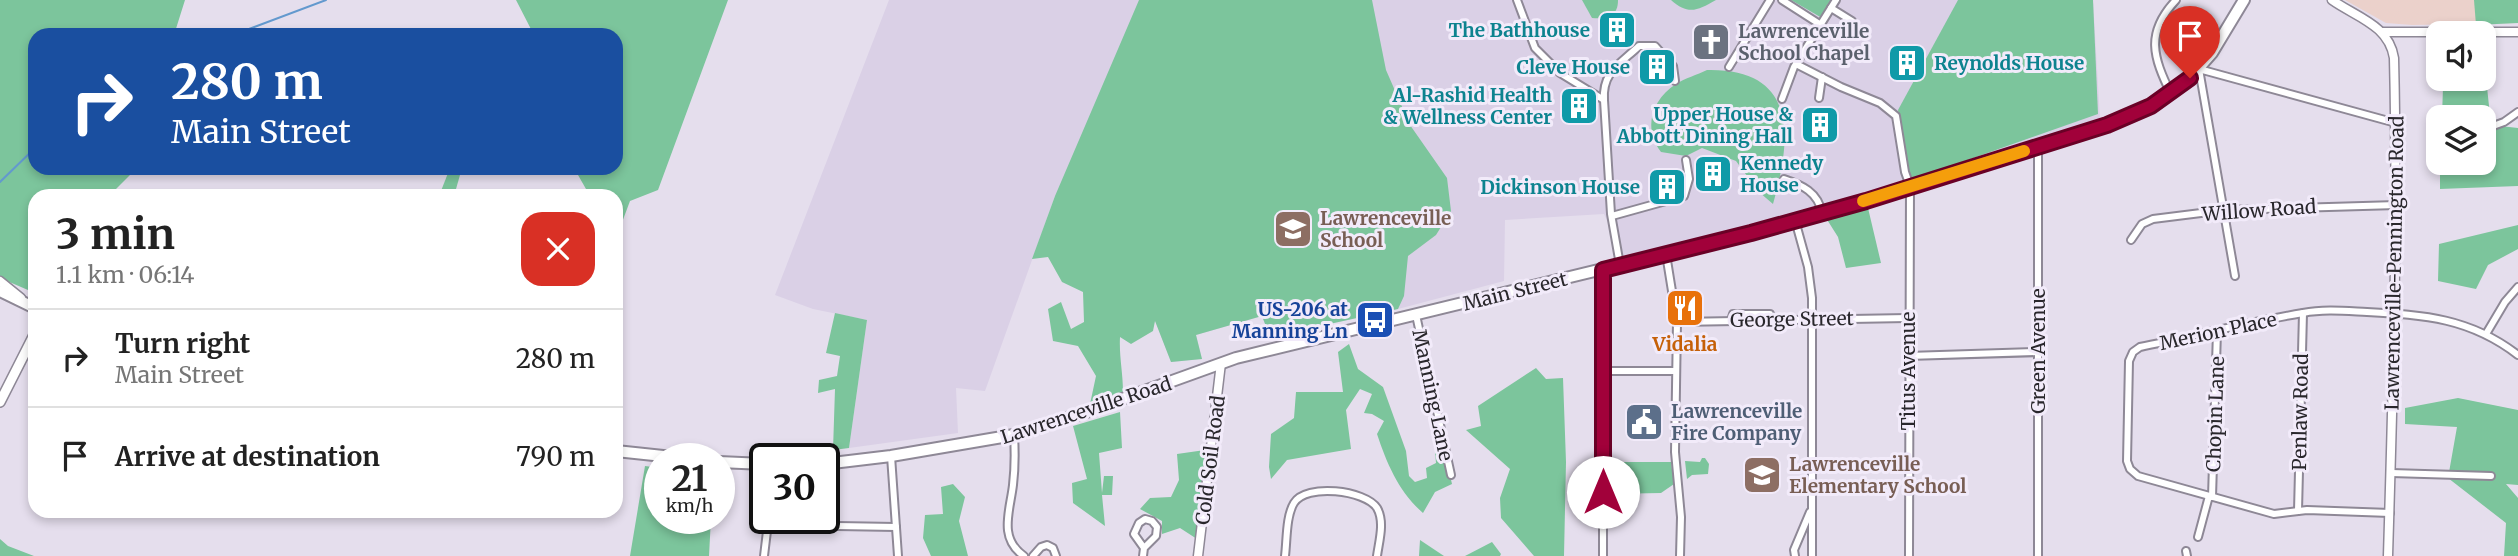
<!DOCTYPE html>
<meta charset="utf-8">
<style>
:root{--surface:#fff;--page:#f2f2f2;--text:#222;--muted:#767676;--line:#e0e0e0}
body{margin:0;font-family:Merriweather,serif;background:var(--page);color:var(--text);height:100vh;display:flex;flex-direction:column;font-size:26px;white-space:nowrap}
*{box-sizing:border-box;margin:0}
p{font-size:23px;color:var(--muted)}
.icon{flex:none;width:38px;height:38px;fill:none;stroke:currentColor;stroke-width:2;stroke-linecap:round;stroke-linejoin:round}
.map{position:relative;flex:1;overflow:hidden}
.sheet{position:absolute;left:28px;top:189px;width:595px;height:329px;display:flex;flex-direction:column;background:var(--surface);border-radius:21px;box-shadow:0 4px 10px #0003}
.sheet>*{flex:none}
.top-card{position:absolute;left:28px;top:28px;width:595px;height:147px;border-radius:21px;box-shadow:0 4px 10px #0003;background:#1a4fa0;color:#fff;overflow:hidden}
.controls{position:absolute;left:2426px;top:21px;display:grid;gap:14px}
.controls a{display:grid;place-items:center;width:70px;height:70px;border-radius:14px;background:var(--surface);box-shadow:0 4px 10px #0003;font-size:35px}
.speed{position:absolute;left:644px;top:443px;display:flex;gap:14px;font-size:35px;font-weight:700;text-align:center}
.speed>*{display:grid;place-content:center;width:91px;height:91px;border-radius:50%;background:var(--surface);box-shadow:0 4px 10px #0003;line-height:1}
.speed small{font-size:18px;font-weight:400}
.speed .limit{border:4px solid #111;border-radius:10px;background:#fff;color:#111}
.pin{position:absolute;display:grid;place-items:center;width:60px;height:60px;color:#fff;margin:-72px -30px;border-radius:50% 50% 50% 0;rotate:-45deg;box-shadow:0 0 7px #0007}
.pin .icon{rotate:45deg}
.me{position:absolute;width:77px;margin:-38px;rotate:0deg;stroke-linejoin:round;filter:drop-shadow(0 0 5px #0008)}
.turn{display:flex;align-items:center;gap:24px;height:147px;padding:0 28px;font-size:32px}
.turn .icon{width:91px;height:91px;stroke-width:2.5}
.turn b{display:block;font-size:49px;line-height:60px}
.round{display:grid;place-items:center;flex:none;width:74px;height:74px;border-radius:21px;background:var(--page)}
.overview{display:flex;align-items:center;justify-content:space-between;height:119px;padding:0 28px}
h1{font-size:42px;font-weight:700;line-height:52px}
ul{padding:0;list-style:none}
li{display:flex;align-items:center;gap:21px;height:98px;padding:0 28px;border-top:2px solid var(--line)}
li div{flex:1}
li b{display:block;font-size:26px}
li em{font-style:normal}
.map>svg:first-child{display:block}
</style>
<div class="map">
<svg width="2518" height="556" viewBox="0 0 2518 556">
<rect width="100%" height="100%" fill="#e5deed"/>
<polygon fill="#dad0e6" points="889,0 2093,0 2100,119 1914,182 1794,217 1625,259 1604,214 1505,220 1504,281 1398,309 1270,337 1262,316 1196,335 1202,359 1171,362 1155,320 1055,196 985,391 956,388 958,433 849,448 867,320 813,309 775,295"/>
<polygon fill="#ebd1cb" points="2345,0 2518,0 2518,23 2412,25 2386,23"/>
<g fill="#7cc59c">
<polygon points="0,0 185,0 174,35 35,35 35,168 132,168 130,175 109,196 35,196 35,293 0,278"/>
<polygon points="516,0 728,0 658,190 630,201 618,233 616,231 616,196 590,196 574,168 616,168 616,35 534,35"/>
<path d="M1139,0H1372L1386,70L1410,125L1447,178L1451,211L1436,235L1408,256L1404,296L1398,309L1270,337L1262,316L1196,335L1202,359L1171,362L1155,321L1153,331L1131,344L1120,337C1119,356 1123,373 1123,392L1090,404L1096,376L1078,346L1053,341L1048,309L1061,302L1071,329L1084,322L1083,292L1062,282L1048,257L1032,259L1055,196Z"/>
<path d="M1582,0H1618C1618,17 1607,19 1592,18Z"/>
<path d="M1671,0H1716C1697,11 1688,15 1671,0Z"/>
<polygon points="1791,0 1833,0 1822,18"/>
<polygon points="1958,0 2093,0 2098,114 1911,180 1898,110"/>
<polygon points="2474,0 2518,0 2518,23 2476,25"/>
<path d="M1707,70C1798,68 1792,138 1773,204L1759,192L1736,161L1702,148L1686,156L1661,152C1643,129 1651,100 1676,84C1685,78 1697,75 1707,70Z"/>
<polygon points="2443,87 2487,87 2491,125 2518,128 2518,186 2440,189 2440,163 2483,163 2483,117 2442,117"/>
<polygon points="450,168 462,168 454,196 439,196"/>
<polygon points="1868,208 1881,263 1846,268 1838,237 1826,218"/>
<polygon points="2518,225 2518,249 2488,265 2476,289 2438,281 2439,244"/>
<polygon points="835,313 867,320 849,448 833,450 835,389 818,393 819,380 837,376 840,356 826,353"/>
<path d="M1349,344L1358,369L1383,387L1406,451L1409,476L1415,482L1427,478L1426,468L1436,463L1435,451L1444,450L1452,484L1435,492L1423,513C1399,492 1387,464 1377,434L1384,421L1372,414L1364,413L1372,394L1360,389L1346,410L1351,449L1287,460L1271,479L1269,467L1271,434L1294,418L1296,392H1343L1338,352Z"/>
<polygon points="1536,368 1546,379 1563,378 1566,462 1564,556 1534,556 1501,518 1500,498 1510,469 1466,430 1481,426 1478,406"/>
<polygon points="2458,398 2518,410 2518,485 2506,484 2518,498 2518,556 2504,556 2506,523 2448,478 2457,427 2405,424 2405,408"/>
<polygon points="1120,412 1122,448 1099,453 1102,493 1104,476 1113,476 1112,495 1102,495 1105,526 1073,503 1072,483 1087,479 1073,426"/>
<polygon points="1205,450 1197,539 1180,528 1162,534 1162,521 1140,509 1150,498 1171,497 1179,480 1177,454"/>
<polygon points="1702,458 1705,458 1709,464 1708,474 1692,475 1687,479 1685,461 1700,462"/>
<polygon points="1609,462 1671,462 1674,484 1661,493 1609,494"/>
<polygon points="645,466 660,468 660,518 711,518 709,556 630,556"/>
<polygon points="953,484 965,497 959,521 968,556 931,556 923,538 925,515 943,514 941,487"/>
<polygon points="0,539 8,546 34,556 0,556"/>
<polygon points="1420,540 1444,556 1419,556"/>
<polygon points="1492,542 1501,554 1500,556 1465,556"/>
</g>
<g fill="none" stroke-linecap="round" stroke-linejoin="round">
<g stroke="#6399ce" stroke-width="2">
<polyline points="233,35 326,0"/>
<polyline points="0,182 35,148"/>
</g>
<defs>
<g id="minor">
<polyline points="1517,0 1535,48 1560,73 1604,100 1611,214 1620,265"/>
<polyline points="1782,0 1821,25"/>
<polyline points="1831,8 1852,21"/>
<polyline points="1796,64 1841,87 1880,103 1896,116 1905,172 1910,186 1909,556"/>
<polyline points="1729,67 1770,0"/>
<path d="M2171,94C2153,57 2145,33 2176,0"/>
<polyline points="1819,98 1822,77"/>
<polyline points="1782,99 1794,67 1836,0"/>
<path d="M1604,100C1602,72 1620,64 1639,46H1655L1673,66L1675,81"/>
<polyline points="2485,129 2504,122 2518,112"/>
<polyline points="2038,147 2038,556"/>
<path d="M1784,179C1802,185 1818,192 1822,213"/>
<polyline points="1612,216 1684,196 1689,179 1686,160"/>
<polyline points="1795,220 1808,267 1812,298 1812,556"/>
<polyline points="2131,240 2142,224 2153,219 2225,210 2397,205"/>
<polyline points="1666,254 1677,322 1675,452 1681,517 1680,556"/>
<polyline points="1603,269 1603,556"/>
<polyline points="2235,276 2199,69 2396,123"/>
<polyline points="1416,315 1451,475"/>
<polyline points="1731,320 1733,314 1770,314 1771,319"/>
<polyline points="1677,322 1908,318"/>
<polyline points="2486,334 2505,302 2518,287"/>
<polyline points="1908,356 2038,352"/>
<polyline points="1603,371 1676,371"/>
<path d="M1014,435C1015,451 1015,468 1013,485C1010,511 998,538 1024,556"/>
<polyline points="891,456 898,556"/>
<polyline points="2391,473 2491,476"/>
<polyline points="2212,497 2217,331"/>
<polyline points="2298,511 2303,313"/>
<path d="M2390,513L2307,510L2274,514L2138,476L2130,469L2127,461L2129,361L2133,352L2140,347C2194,336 2248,322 2303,313C2324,309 2345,311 2367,312C2425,315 2470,318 2518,355"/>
<polyline points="2198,537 2209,496"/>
<polyline points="2186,551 2187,556"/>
<polyline points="764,556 767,531 778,525 896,527"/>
<polyline points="1033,556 1041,547 1047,545 1053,548 1056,556"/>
<polyline points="1143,556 1144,548 1134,534 1139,523 1145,519 1152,521 1157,527 1156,536 1144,548"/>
<path d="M1285,556C1287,540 1286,516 1294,503C1306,483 1365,490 1377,508C1385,522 1379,541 1377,556"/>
<polyline points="1795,556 1794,550 1810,512"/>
</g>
<g id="tertiary">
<path d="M2332,0C2356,17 2389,25 2394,58C2398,224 2393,390 2388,556"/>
<polyline points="2382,32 2518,32"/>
<polyline points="0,281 21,298"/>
<polyline points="1198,556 1221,363"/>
</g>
<polyline id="secondary" points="0,402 35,333"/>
<g id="trunk">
<polyline points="0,291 35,308"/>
<polyline points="616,451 682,458"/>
<polyline points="719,462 765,464"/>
<polyline points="824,464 891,456 1014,435 1089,411 1236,358 1751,233 1866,201 2107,125 2151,106 2190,78 2212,53 2244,0"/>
</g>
</defs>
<use href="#minor" stroke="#8e8896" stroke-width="10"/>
<use href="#tertiary" stroke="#8e8896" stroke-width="11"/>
<use href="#secondary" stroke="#8e8896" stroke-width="12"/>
<use href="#trunk" stroke="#8e8896" stroke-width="14"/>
<use href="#minor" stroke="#fff" stroke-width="6"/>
<use href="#tertiary" stroke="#fff" stroke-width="8"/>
<use href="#secondary" stroke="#fff" stroke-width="9"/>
<use href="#trunk" stroke="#fff" stroke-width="10"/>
</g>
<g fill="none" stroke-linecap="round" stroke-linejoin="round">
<defs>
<polyline id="route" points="1603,492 1603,270 1751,233 1866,201 2107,125 2151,106 2190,78"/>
</defs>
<use href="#route" stroke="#690126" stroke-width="18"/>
<use href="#route" stroke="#a1013a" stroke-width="12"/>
<polyline stroke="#f59e0b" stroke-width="12" points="1863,201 2024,151"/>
</g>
<defs>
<symbol id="building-square" viewBox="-11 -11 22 22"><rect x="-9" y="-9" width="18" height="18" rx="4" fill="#0f9aa8" stroke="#f2ebfa"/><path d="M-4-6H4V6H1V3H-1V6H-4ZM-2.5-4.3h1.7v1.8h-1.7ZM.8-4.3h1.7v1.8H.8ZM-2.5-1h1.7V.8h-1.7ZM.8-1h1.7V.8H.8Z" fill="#fff"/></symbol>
<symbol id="church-square" viewBox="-11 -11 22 22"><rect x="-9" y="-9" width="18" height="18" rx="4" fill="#6b7280" stroke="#f2ebfa"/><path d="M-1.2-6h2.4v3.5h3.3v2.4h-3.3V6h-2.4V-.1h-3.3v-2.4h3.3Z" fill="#fff"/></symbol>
<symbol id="school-square" viewBox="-11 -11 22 22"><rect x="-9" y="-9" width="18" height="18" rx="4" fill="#8d6e63" stroke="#f2ebfa"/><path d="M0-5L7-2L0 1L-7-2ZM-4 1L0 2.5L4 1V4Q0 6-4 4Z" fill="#fff"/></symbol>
<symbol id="restaurant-square" viewBox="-11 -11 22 22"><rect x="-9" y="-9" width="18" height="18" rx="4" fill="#e8710a" stroke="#f2ebfa"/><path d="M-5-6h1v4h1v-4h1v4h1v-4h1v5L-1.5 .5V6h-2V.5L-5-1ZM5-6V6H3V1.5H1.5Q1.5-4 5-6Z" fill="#fff"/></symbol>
<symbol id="bus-square" viewBox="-11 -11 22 22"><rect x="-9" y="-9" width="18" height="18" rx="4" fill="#1a4fb4" stroke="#f2ebfa"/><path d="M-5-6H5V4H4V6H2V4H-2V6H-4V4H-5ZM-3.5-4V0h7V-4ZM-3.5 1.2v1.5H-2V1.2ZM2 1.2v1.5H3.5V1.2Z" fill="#fff"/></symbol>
<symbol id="civic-square" viewBox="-11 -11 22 22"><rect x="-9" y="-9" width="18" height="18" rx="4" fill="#5c6f8a" stroke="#f2ebfa"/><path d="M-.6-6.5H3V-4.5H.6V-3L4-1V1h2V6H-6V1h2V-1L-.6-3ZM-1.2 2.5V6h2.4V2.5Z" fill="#fff"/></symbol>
</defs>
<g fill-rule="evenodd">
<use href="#building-square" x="1595" y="8" width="44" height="44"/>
<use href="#church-square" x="1689" y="20" width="44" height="44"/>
<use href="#building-square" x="1885" y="41" width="44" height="44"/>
<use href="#building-square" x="1635" y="45" width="44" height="44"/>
<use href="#building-square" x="1557" y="84" width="44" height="44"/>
<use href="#building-square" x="1798" y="103" width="44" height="44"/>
<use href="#building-square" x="1691" y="152" width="44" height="44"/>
<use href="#building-square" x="1645" y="165" width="44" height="44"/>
<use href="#school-square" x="1271" y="207" width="44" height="44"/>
<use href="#restaurant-square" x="1663" y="286" width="44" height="44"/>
<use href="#bus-square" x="1353" y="298" width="44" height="44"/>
<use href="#civic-square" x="1622" y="400" width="44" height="44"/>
<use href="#school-square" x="1740" y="453" width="44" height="44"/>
</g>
<g text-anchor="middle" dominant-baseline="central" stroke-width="6" stroke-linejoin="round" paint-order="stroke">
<g font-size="19" font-weight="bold" fill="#0d838f" stroke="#f2ebfa" text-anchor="end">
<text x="1590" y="30">The Bathhouse</text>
<text x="1934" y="63" text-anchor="start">Reynolds House</text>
<text x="1630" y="67">Cleve House</text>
<text x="1552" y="95">Al-Rashid Health<tspan x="1552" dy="22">&amp; Wellness Center</tspan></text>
<text x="1793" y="114">Upper House &amp;<tspan x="1793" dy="22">Abbott Dining Hall</tspan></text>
<text x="1740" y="163" text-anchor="start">Kennedy<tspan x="1740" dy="22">House</tspan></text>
<text x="1640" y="187">Dickinson House</text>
</g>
<g font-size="19" font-weight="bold" fill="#5b616d" stroke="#f2ebfa" text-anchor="start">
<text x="1738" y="31">Lawrenceville<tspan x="1738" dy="22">School Chapel</tspan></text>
</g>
<g font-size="19" fill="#29272c" stroke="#f2ebfa">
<text transform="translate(2259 210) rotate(-4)">Willow Road</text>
<text transform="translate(2394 263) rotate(-89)">Lawrenceville-Pennington Road</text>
<text transform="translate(1515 291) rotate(-14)">Main Street</text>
<text transform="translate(1792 319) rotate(-1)">George Street</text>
<text transform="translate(2218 331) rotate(-12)">Merion Place</text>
<text transform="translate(2038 351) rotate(-90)">Green Avenue</text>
<text transform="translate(1908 371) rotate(-90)">Titus Avenue</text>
<text transform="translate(1433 395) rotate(78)">Manning Lane</text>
<text transform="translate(1086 410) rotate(-18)">Lawrenceville Road</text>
<text transform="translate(2300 412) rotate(-89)">Penlaw Road</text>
<text transform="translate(2215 414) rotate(-88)">Chopin Lane</text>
<text transform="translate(1210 460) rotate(-83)">Cold Soil Road</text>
</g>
<g font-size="19" font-weight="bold" fill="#785e54" stroke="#f2ebfa" text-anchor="start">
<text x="1320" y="218">Lawrenceville<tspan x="1320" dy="22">School</tspan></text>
<text x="1789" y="464">Lawrenceville<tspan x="1789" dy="22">Elementary School</tspan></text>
</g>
<g font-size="19" font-weight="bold" fill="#164399" stroke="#f2ebfa" text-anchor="end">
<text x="1348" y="309">US-206 at<tspan x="1348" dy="22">Manning Ln</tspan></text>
</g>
<g font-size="19" font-weight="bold" fill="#c56008" stroke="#f2ebfa">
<text x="1685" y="344">Vidalia</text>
</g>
<g font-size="19" font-weight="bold" fill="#4e5e75" stroke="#f2ebfa" text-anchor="start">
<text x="1671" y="411">Lawrenceville<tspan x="1671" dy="22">Fire Company</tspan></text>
</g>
</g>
</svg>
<div class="controls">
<a><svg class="icon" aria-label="sound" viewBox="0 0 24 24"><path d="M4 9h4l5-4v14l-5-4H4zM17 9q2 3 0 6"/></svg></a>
<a><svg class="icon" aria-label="layers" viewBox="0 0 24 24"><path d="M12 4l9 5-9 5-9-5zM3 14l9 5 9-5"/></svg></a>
</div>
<div class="speed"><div>21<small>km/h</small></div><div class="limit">30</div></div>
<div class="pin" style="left:2190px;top:78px;background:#d93025"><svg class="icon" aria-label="arrive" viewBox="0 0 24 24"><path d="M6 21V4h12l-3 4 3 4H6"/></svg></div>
<svg class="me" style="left:1603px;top:492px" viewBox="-20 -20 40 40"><circle r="19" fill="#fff"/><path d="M0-13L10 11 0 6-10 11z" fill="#a1013a"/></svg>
<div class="top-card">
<div class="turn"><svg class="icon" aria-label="right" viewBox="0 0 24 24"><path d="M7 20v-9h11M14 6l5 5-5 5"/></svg><div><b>280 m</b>Main Street</div></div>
</div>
<section class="sheet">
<div class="overview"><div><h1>3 min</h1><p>1.1 km · 06:14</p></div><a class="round" style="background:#d93025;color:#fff"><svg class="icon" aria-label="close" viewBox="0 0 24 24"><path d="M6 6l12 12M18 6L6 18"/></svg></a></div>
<ul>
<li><svg class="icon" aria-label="right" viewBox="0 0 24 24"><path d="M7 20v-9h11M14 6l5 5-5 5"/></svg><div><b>Turn right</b><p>Main Street</p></div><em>280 m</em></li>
<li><svg class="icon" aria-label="arrive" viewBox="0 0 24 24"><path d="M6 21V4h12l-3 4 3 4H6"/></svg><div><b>Arrive at destination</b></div><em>790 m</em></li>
</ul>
</section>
</div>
